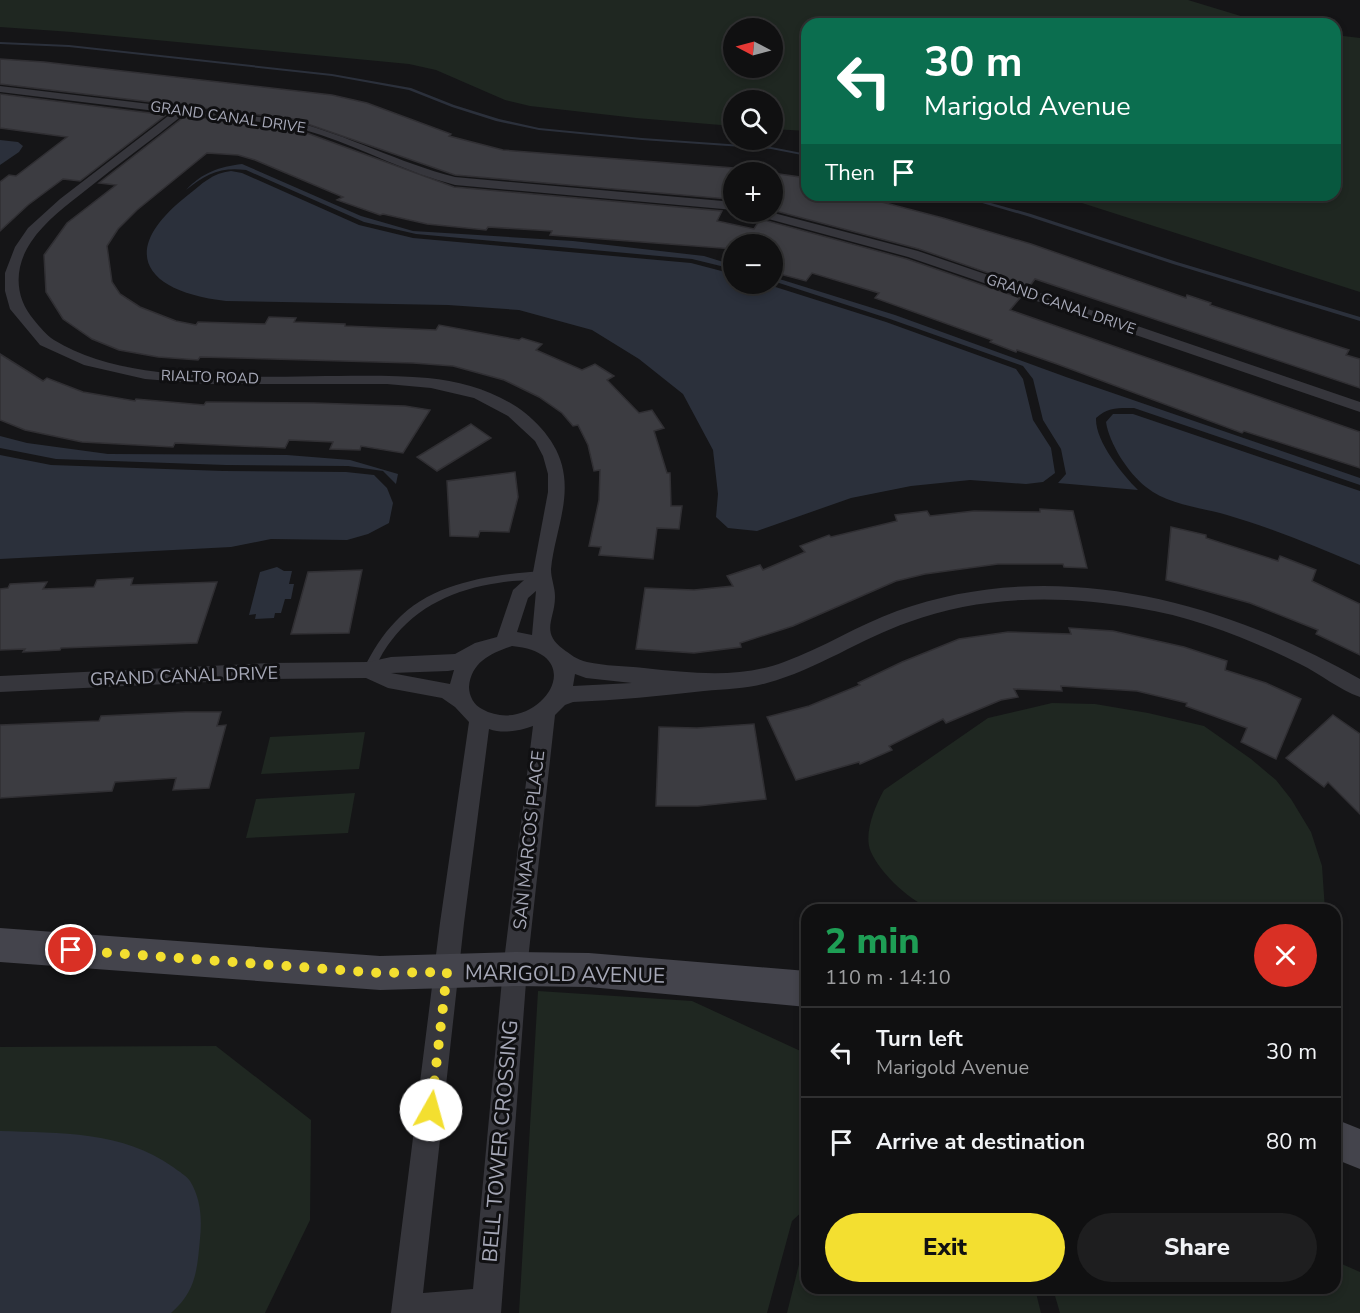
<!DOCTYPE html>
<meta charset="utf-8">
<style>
:root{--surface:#101011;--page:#1e1e1f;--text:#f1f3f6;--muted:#9c9d9f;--line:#303031;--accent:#f3df30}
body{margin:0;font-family:"Nunito Sans",sans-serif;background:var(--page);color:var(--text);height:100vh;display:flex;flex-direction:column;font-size:22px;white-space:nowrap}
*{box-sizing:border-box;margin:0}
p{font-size:20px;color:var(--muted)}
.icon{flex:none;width:33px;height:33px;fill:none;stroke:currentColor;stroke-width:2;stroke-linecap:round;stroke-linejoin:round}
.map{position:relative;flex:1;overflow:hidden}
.sheet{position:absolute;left:801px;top:904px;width:540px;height:390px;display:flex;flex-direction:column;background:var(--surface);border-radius:18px;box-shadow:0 3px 9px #0003,0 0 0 2px var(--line)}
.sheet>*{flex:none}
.top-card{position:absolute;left:801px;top:18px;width:540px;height:183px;border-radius:18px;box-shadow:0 3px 9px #0003,0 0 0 2px var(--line);background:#0b6e4f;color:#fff;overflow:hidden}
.needle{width:39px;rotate:276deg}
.controls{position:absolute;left:723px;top:18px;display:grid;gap:12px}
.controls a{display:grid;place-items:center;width:60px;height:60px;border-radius:50%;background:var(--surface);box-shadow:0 3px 9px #0003,0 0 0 2px var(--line);font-size:30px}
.pin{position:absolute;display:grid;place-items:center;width:51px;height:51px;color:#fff;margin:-26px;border:3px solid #fff;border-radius:50%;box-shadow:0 2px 6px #0007}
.me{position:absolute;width:66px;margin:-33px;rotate:7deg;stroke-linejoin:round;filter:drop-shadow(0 0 4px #0008)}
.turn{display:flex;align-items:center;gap:21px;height:126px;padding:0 24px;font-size:27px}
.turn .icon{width:78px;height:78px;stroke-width:2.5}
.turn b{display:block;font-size:42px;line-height:51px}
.then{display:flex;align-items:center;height:57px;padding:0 24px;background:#0003;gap:12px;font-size:22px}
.round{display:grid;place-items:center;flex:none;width:63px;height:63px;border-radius:32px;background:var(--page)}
.head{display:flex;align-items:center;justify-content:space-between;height:102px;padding:0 24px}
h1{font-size:36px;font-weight:800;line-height:45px;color:#1e9e55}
.cta{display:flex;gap:12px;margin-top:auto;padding:12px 24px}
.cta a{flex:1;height:69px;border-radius:36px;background:var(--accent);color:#111;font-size:24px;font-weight:800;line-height:69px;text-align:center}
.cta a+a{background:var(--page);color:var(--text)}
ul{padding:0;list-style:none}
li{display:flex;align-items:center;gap:18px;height:90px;padding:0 24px;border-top:2px solid var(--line)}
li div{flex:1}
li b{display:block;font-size:22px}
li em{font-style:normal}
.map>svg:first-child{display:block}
</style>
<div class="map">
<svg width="1360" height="1313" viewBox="0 0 1360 1313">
<rect width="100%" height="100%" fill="#151517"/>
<g fill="#1f2721" fill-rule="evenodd">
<path d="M0,0H1188L1267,24H807V131L773,129L772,100H734L733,126L636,118L530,106L505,100L436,70L409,64L72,32L0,27ZM772,28V68H734V28Z"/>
<polygon points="1335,35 1360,38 1360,292 1057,195 1335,195"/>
<path d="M1052,703L1095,704L1148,713L1204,726L1251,759L1276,780L1291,799L1311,832L1322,866L1325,910H936C913,905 880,873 871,852C863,835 875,806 884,790L988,718Z"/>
<polygon points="365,732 359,769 261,774 270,737"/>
<polygon points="355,793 348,833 246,838 256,799"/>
<polygon points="538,991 692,1001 807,1054 807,1207 792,1221 767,1313 519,1313"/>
<polygon points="216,1046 311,1120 310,1220 265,1313 0,1313 0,1047"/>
<polygon points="807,1232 807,1288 1035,1289 1041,1313 787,1313"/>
<polygon points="1335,1261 1360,1272 1360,1313 1060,1313 1053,1289 1335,1288"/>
</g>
<g fill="#2b303b">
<polygon points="0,140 18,142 23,146 19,152 0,165"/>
<path d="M242,164L361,216L413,231L573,241L704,256L733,265V269L692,259L416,234L364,222L246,170C220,167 206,174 186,190C203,172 219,167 242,164Z"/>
<path d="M231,171L242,173L359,225L413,238L691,263L733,274L734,284H766L886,322L1016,369L1023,379L1033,420L1051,448L1055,473L1043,482L1026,484L970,480L911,486L851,498L757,531L728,528L716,517L718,494L713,450L683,394L639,359L592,330L519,310L448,305L226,301C146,292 115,252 188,195C202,184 212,173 231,171Z"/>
<path d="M773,277L895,315L1066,377L1360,478V485L1134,408C1118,408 1108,407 1096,418C1095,441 1122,474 1138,490L1058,483L1066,474L1061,449L1043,420L1033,379L1023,366L890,319L773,281Z"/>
<path d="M1113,414H1133L1360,491V565C1317,547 1272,528 1227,515C1200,507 1168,505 1146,487C1128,473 1109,443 1106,422Z"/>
<polygon points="0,436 27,443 108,454 287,455 350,460 398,474 396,484 383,471 348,466 226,465 56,459 0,448"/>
<polygon points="0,455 51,465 223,471 346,472 374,475 387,488 393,503 389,523 368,534 347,540 271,539 231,547 0,559"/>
<polygon points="277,567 284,571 292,571 289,584 294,584 291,599 285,599 281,613 275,613 274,618 255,619 256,614 249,615 260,572"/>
<path d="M0,1131C59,1133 123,1131 173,1167C178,1171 187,1176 190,1181C201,1199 202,1219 200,1239C197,1271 196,1291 171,1313H0Z"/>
</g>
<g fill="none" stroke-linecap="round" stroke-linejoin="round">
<g fill="#2b303b" fill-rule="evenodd">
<polygon points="0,42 69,45 332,74 411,88 454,105 499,119 539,128 642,138 771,147 807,154 807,156 771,149 642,140 539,130 496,121 452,107 409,90 332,76 69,47 0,44"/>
<polygon points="955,195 962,195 1031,214 1177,262 1360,317 1360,321 1173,264 1027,216"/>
</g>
</g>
<g fill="#3c3c41" stroke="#302f33" stroke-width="1.5">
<polygon points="0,59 44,62 332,95 367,103 451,134 449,136 503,150 734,168 734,188 728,199 455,175 293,119 0,84"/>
<polygon points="0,94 166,115 80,181 63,179 28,205 0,231 0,182 9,175 16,176 67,137 0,128"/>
<polygon points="185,116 270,126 304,132 454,187 722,211 717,221 754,229 760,219 907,259 1020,298 1010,310 1360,432 1360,468 1244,431 1242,433 1057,364 1017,350 1016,352 990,342 992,340 875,298 879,293 812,273 806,281 772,272 772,244 734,244 734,249 550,235 552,231 488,227 486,230 427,224 383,214 380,215 337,200 343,197 255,160 238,155 207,153 137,210 118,229 107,246 112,282 120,294 140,307 176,321 196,325 198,322 265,324 269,317 296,318 294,322 345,324 345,326 436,330 439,325 519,340 522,338 542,344 536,350 582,370 595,364 614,376 607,380 639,413 652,410 664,428 654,431 667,473 670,473 671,506 682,506 679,529 657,528 653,559 599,555 601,547 589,546 599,500 600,470 594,471 588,445 578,425 573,426 562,413 539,397 504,380 453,366 413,363 200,357 198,360 158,357 119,350 92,339 63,319 46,292 44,255 67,223 116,185 99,183"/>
<polygon points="772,173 807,178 807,195 855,195 943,218 1031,244 1186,298 1187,295 1211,303 1210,305 1349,350 1346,355 1360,359 1360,388 1035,279 1029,287 919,249 772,210"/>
<polygon points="0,354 43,381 47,378 83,392 135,401 136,399 204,405 206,402 314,403 405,406 430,410 403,453 361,446 360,450 330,449 333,442 289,440 285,448 175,443 173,447 82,442 25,430 0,420"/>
<polygon points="471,424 491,438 437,471 417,457"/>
<polygon points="515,472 518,497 509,532 480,531 478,537 450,536 447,481"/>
<polygon points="1040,509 1073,511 1087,568 1064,567 1063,564 998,564 925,574 896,581 793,626 740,643 741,647 694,653 636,649 645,588 694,590 733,586 727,576 760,565 763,570 805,552 800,546 829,535 831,537 897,521 895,515 927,511 930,516 974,511 1040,512"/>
<polygon points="1171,527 1206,535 1206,538 1278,561 1280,556 1316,570 1312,581 1360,604 1360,655 1316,634 1318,630 1250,603 1166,580"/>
<polygon points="362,570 349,633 291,634 308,572"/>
<polygon points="133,578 131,585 217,582 197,643 61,648 60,650 23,652 25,649 0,650 0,589 8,588 10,584 47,582 43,589 94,587 97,580"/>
<polygon points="1069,628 1113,631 1184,647 1227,661 1225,670 1266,683 1301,699 1276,759 1241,742 1247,728 1186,706 1187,703 1137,691 1061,686 1062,691 1014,689 1018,697 1001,700 946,723 943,719 889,746 892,750 860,764 859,762 796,780 767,717 809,706 860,685 858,683 902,662 959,639 1008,632 1071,634"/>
<polygon points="185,712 221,712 217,726 226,725 209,788 173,790 176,778 115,782 112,791 0,798 0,725 99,721 101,716"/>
<polygon points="1333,715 1360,734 1360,814 1328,782 1324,787 1286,758"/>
<polygon points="754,724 766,799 698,806 656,806 659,727 697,728"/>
</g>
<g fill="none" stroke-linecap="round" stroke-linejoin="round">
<path fill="#36363c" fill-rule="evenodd" d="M541,571L546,575L544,578C530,581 513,580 498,583C456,589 417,606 391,641C383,651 378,662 372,673H364L363,670C372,652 382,635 396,621C432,582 491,575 541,571Z"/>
<g fill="#36363c" fill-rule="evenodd">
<path d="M0,86L292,121C348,135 399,163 455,177L734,202V210L455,185C408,173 366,150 321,135C278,120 228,120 184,114C152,140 118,164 86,190C67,205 45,221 31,242C14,267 14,297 34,320C40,327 46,335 54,340C145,397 321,368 428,378C459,381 491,390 517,407C540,423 561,447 564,476C568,507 554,538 551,569C551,579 555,587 555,597C555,619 540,632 563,649C570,654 577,660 587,662C605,666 625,666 644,668C692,673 738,679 784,662C823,648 858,625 897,611C1053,555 1221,600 1360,679V697C1339,690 1321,674 1300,664C1249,639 1195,617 1138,608C1062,595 982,595 909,622C860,639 818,669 767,683C747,689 726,689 704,691C661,696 617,700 573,702L565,705L555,715L527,969L501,1313H391L440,923L469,722L455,707L442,698L388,688L366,678L269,679L0,692V676L269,663L368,662L391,657L455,654L475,643L497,637L513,590L533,572L548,492V474L543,456L535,441L508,416L474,398L431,388L387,384H206L145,379L84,365L40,345L10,309L5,291V273L15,247L28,228L60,199L172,113L0,92ZM536,591L532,635L517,632L528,598ZM512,646C597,654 535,739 482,709C474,705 469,696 469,687C471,662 491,653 512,646ZM454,670L450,684L391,673L448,671ZM575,674L586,678L632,683L573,686ZM533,726L503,969L473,1289L423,1293L464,923L489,729C503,734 519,731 533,726Z"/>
<polygon points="752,212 770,212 918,251 1360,402 1360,412 908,257 754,215"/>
</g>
<g fill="#44444c" fill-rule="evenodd">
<polygon points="0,928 380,956 515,952 589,953 807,971 807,1007 589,987 515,986 380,990 0,962"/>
<polygon points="1335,1119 1360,1129 1360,1169 1335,1159"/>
</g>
</g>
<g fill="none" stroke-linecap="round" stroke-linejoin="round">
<polyline stroke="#f3df30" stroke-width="10" stroke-dasharray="0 18" points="71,950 380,973 447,972 431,1110"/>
</g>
<g text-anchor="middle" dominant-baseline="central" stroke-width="6" stroke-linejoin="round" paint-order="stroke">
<g font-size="15" fill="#a6a8b7" stroke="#101012">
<text transform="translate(228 117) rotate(8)">GRAND CANAL DRIVE</text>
<text transform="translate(1061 304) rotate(19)">GRAND CANAL DRIVE</text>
<text transform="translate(210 377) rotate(2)">RIALTO ROAD</text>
</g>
<g font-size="18" fill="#a6a8b7" stroke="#101012">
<text transform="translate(184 676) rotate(-2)">GRAND CANAL DRIVE</text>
<text transform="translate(529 840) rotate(-84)">SAN MARCOS PLACE</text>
</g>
<g font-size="21" fill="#a6a8b7" stroke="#101012">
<text transform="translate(565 974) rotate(1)">MARIGOLD AVENUE</text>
<text transform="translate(500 1141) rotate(-85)">BELL TOWER CROSSING</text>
</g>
</g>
</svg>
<div class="controls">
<a><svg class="needle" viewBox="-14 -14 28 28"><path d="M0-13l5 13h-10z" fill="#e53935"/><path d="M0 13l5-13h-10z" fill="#9c9d9f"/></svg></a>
<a><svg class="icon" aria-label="search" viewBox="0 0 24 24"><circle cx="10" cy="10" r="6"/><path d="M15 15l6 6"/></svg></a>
<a>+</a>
<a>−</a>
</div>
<div class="pin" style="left:71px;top:950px;background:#d93025"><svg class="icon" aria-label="arrive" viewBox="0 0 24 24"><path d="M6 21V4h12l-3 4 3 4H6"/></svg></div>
<svg class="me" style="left:431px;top:1110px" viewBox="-20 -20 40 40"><circle r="19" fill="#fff"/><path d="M0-13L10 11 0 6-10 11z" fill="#f3df30"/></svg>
<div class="top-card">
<div class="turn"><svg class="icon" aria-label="left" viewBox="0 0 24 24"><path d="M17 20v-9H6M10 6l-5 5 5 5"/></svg><div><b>30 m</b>Marigold Avenue</div></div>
<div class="then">Then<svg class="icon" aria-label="arrive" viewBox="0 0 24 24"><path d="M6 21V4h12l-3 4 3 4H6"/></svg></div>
</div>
<section class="sheet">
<div class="head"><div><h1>2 min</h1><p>110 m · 14:10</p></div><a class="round" style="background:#d93025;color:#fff"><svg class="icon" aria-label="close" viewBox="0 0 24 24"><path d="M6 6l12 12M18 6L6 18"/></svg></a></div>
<ul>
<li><svg class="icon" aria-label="left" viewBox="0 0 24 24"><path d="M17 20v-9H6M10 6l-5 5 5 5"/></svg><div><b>Turn left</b><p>Marigold Avenue</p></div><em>30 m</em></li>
<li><svg class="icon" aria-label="arrive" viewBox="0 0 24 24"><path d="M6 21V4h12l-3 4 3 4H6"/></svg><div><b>Arrive at destination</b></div><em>80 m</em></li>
</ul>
<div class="cta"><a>Exit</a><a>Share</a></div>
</section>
</div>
